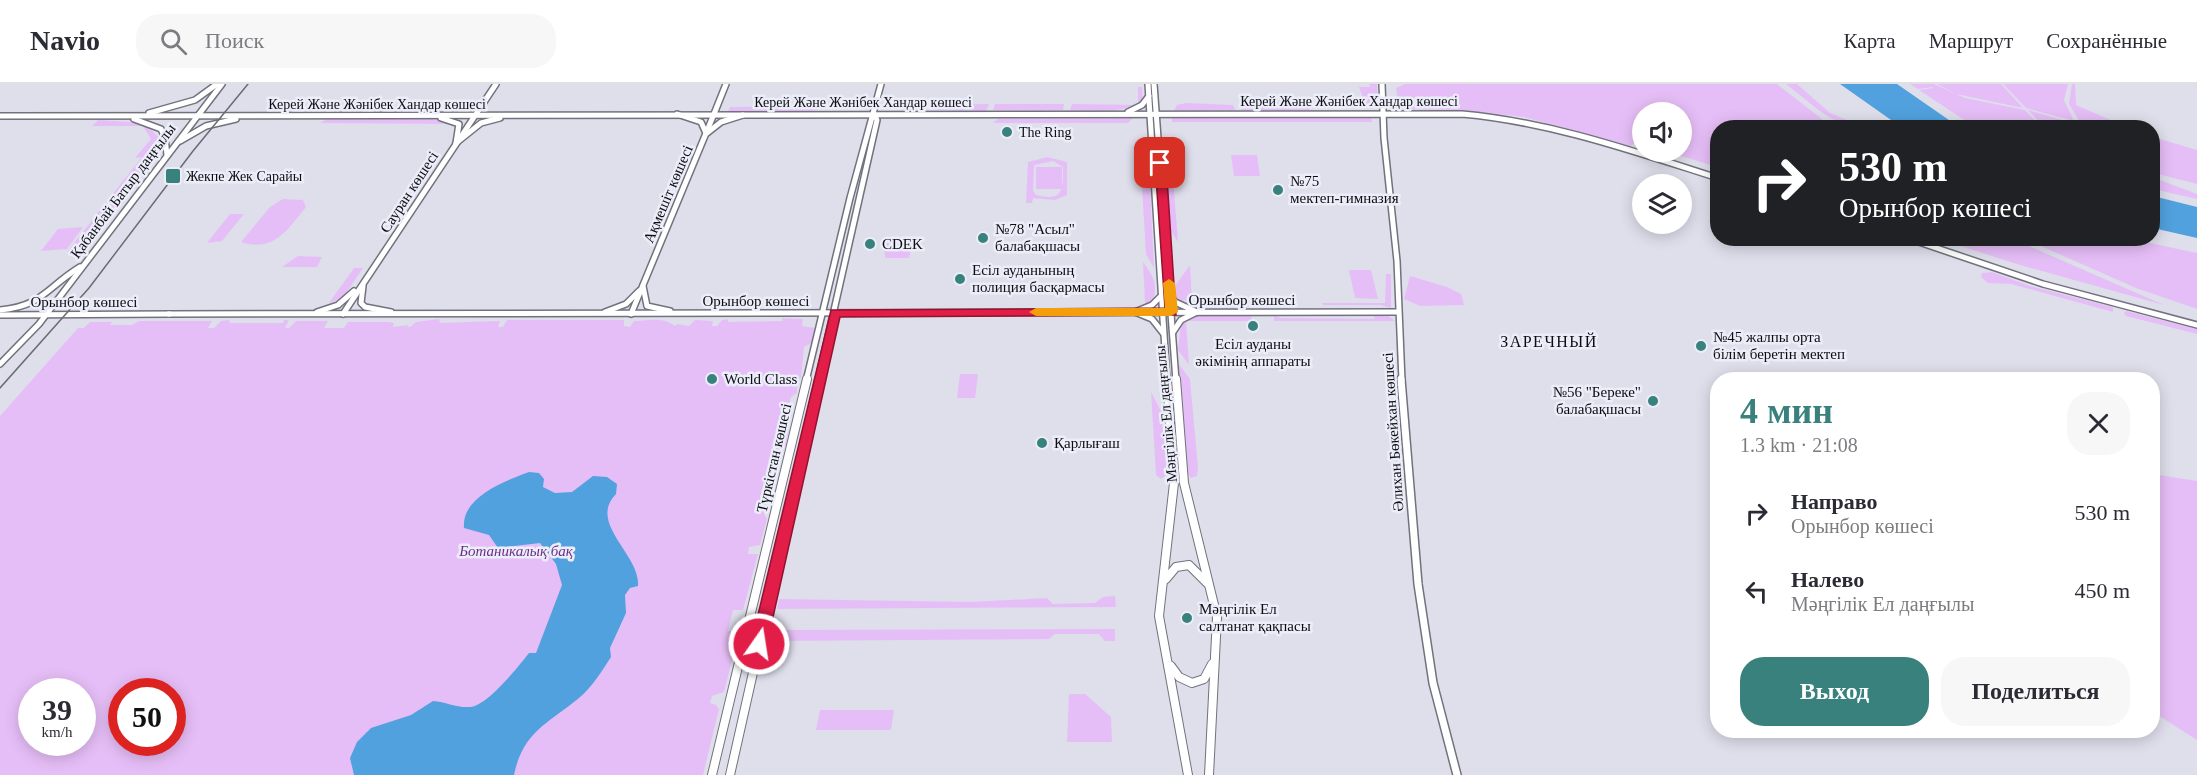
<!DOCTYPE html>
<html lang="ru">
<meta charset="utf-8">
<style>
:root{--surface:#fff;--page:#f7f7f7;--text:#2b2b33;--muted:#7c7c81;--line:#e1e1e2;--accent:#39817d}
body{margin:0;font-family:Georgia,serif;background:var(--page);color:var(--text);height:100vh;display:flex;flex-direction:column;font-size:22px;white-space:nowrap}
*{box-sizing:border-box;margin:0}
p{font-size:20px;color:var(--muted)}
.icon{flex:none;width:33px;height:33px;fill:none;stroke:currentColor;stroke-width:2;stroke-linecap:round;stroke-linejoin:round}
.map{position:relative;flex:1;overflow:hidden}
.drawer{position:absolute;left:1710px;top:288px;width:450px;height:366px;display:flex;flex-direction:column;background:var(--surface);border-radius:24px;box-shadow:0 3px 15px #0003}
.drawer>*{flex:none}
.guide{position:absolute;left:1710px;top:36px;width:450px;height:126px;border-radius:24px;box-shadow:0 3px 15px #0003;background:#202124;color:#fff;overflow:hidden}
.fabs{position:absolute;left:1632px;top:18px;display:grid;gap:12px}
.fabs a{display:grid;place-items:center;width:60px;height:60px;border-radius:50%;background:var(--surface);box-shadow:0 3px 15px #0003;font-size:30px}
.speed{position:absolute;left:18px;top:594px;display:flex;gap:12px;font-size:30px;font-weight:700;text-align:center}
.speed>*{display:grid;place-content:center;width:78px;height:78px;border-radius:50%;background:var(--surface);box-shadow:0 3px 15px #0003;line-height:1}
.speed small{font-size:15px;font-weight:400}
.speed .limit{border:9px solid #d22;background:#fff;color:#111}
.pin{position:absolute;display:grid;place-items:center;width:51px;height:51px;color:#fff;margin:-26px;border-radius:12px;box-shadow:0 3px 9px #0006}
.me{position:absolute;width:66px;margin:-33px;rotate:13deg;stroke-linejoin:round;filter:drop-shadow(0 0 4px #0008)}
.turn{display:flex;align-items:center;gap:21px;height:126px;padding:0 30px;font-size:27px}
.turn .icon{width:78px;height:78px;stroke-width:2.5}
.turn b{display:block;font-size:42px;line-height:51px}
.round{display:grid;place-items:center;flex:none;width:63px;height:63px;border-radius:24px;background:var(--page)}
.overview{display:flex;align-items:center;justify-content:space-between;height:102px;padding:0 30px}
h1{font-size:36px;font-weight:800;line-height:45px;color:var(--accent)}
.action{display:flex;gap:12px;margin-top:auto;padding:12px 30px}
.action a{flex:1;height:69px;border-radius:24px;background:var(--accent);color:#fff;font-size:24px;font-weight:800;line-height:69px;text-align:center}
.action a+a{background:var(--page);color:var(--text)}
ul{padding:0;list-style:none}
li{display:flex;align-items:center;gap:18px;height:78px;padding:0 30px}
li div{flex:1}
li b{display:block;font-size:22px}
li em{font-style:normal}
header{display:flex;align-items:center;gap:36px;box-sizing:border-box;height:84px;padding:0 30px;background:var(--surface);border-bottom:2px solid var(--line)}
header strong{font-size:28px}
nav{display:flex;gap:33px;margin-inline-start:auto;font-size:21px}
.search{width:420px;height:54px;background:var(--page);display:flex;align-items:center;gap:15px;box-sizing:border-box;padding:0 21px;border-radius:24px;color:var(--muted);font-size:22px}
.map>svg:first-child{display:block}
</style>
<header>
<strong>Navio</strong>
<div class="search"><svg class="icon" aria-label="search" viewBox="0 0 24 24"><circle cx="10" cy="10" r="6"/><path d="M15 15l6 6"/></svg>Поиск</div>
<nav><a>Карта</a><a>Маршрут</a><a>Сохранённые</a></nav>
</header>
<div class="map">
<svg width="2197" height="691" viewBox="0 0 2197 691">
<rect width="100%" height="100%" fill="#dedfeb"/>
<g fill="#e6bef7" fill-rule="evenodd">
<polygon points="1369,0 1377,0 1378,19 1365,19 1372,20 1373,25 1338,22 1327,25 1325,18 1365,19 1359,3 1370,3"/>
<polygon points="1405,0 1777,0 1832,43 1718,44 1717,83 1668,68 1682,68 1682,28 1642,28 1642,59 1637,58 1630,62 1524,33 1462,26 1394,25 1399,23 1396,4"/>
<path d="M1786,0H1797L1830,29L1863,43C1833,44 1809,17 1786,0Z"/>
<polygon points="1910,0 1934,0 1965,14 2025,26 2041,43 1984,41 1986,43 1975,43 1919,6 1933,4 1932,3 1918,5"/>
<polygon points="1937,0 2001,0 2023,24 1956,10"/>
<polygon points="2003,0 2068,0 2064,16 2074,37 2026,24"/>
<polygon points="2072,0 2075,0 2076,21 2127,43 2083,43 2069,20"/>
<path d="M1138,3H1142L1143,18C1127,29 1090,27 1070,26L1072,20L1138,21Z"/>
<polygon points="1242,18 1307,19 1311,20 1309,26 1241,26"/>
<polygon points="1186,19 1233,21 1235,26 1174,27 1177,21"/>
<polygon points="989,20 986,27 933,26 933,21"/>
<polygon points="995,20 1064,20 1063,26 993,26"/>
<polygon points="820,22 819,26 811,27 728,28 730,23"/>
<polygon points="2028,26 2076,40 2078,43 2044,43"/>
<polygon points="1371,33 1372,38 1172,38 1172,34"/>
<polygon points="1133,34 1128,39 993,39 998,35"/>
<polygon points="327,35 433,35 450,40 320,39"/>
<path d="M98,36L144,39L164,59C159,78 144,86 133,100L134,104L88,164L67,168L142,73L135,74L151,55L143,42H92Z"/>
<polygon points="2153,53 2197,66 2197,100 2158,90 2153,91"/>
<polygon points="1163,68 1172,81 1178,158 1168,142"/>
<polygon points="1231,71 1257,71 1260,92 1234,92"/>
<path d="M1047,73L1067,78V111L1055,116L1033,114L1032,119H1026L1028,78ZM1053,77L1063,83C1063,105 1064,118 1036,111L1033,107L1034,81Z"/>
<rect x="1036" y="83" width="26" height="22"/>
<polygon points="1141,87 1150,102 1154,184 1146,170"/>
<polygon points="2157,95 2197,110 2197,115 2153,105"/>
<path d="M283,115L303,116L306,123C288,145 274,169 241,158L270,123Z"/>
<polygon points="230,130 244,130 222,157 207,159"/>
<polygon points="83,143 67,165 41,167 58,145"/>
<polygon points="1939,155 2013,155 2164,221 2020,181"/>
<polygon points="2025,155 2131,155 2197,169 2197,225 2136,204"/>
<polygon points="884,159 912,159 909,174 885,174"/>
<polygon points="298,172 322,173 317,183 282,183"/>
<path d="M1143,178C1153,192 1159,201 1152,219H1145Z"/>
<polygon points="1190,181 1192,216 1175,217 1174,203"/>
<polygon points="354,184 363,184 342,215 329,219"/>
<polygon points="1349,186 1371,186 1378,215 1355,214"/>
<polygon points="1992,188 2030,202 2113,223 2113,228 2011,200 1988,199 1981,193 1982,189"/>
<polygon points="1386,190 1391,190 1391,224 1381,221 1323,221 1322,219 1385,219"/>
<polygon points="1410,192 1447,203 1461,210 1464,221 1420,222 1404,215"/>
<polygon points="2126,227 2197,245 2197,250 2126,232 2124,229"/>
<polygon points="1208,231 1251,232 1252,237 1186,237 1189,281 1178,266 1181,239 1188,234"/>
<polygon points="1373,231 1387,231 1395,237 1274,237 1274,232 1281,234 1375,235"/>
<path d="M782,234L803,235L802,242L815,244L812,259L804,263L801,294L791,295L790,301L797,303V309L791,313L786,337L789,341L786,361L781,363L764,430L767,435L760,461L749,463L748,470H758L743,526H733L728,547L739,548L724,608L712,612L710,619L716,621L719,625L703,691H0V332L78,244H84L90,238H112L110,241H132L139,237H212L208,244H214L221,237L229,236L230,239H283L284,236H289L285,244H289L296,237H328L324,244H344L348,238H389L394,239L393,243L409,241L407,243H410L416,238L439,235L440,239L498,237H500L498,243H503L507,236H624V242L630,243L634,237C652,236 663,233 675,242L677,240L689,242L695,236L713,237L712,242H717L722,236L727,235L729,238L783,237ZM32,608H82V658H32ZM122,608H172V658H122Z"/>
<polygon points="1178,279 1190,295 1198,384 1197,392 1191,394 1188,390"/>
<polygon points="960,290 978,290 975,314 957,314"/>
<polygon points="1151,308 1163,331 1167,390 1161,395 1156,391"/>
<polygon points="2153,390 2197,397 2197,656 2153,628"/>
<polygon points="1115,512 1116,523 777,525 779,515 971,518 1047,514 1053,520 1095,519 1103,513"/>
<polygon points="1115,545 1115,557 1105,557 1099,550 1055,550 1049,555 773,557 776,546"/>
<polygon points="1069,610 1085,610 1111,633 1112,658 1067,658"/>
<polygon points="820,626 894,626 891,646 816,646"/>
</g>
<g fill="#51a1de">
<polygon points="1840,0 1897,0 1959,43 1901,43"/>
<polygon points="2153,112 2197,123 2197,154 2153,144"/>
<path d="M529,388L539,389L544,395L543,403L555,409L572,408L593,392L607,393L617,400L616,410C587,439 641,471 638,502L630,504L625,511L626,529L610,564L611,573C602,587 592,603 579,614C549,639 523,647 514,691H354L350,674L357,658L371,644L411,631L433,617C446,618 457,624 470,623C487,622 518,583 529,569H536L562,501L556,480L540,459L498,464L489,451L464,444C461,413 505,397 529,388Z"/>
</g>
<g fill="none" stroke-linecap="round" stroke-linejoin="round">
<defs>
<g id="tertiary-far1">
<polyline points="1382,0 1384,54 1397,177 1402,297"/>
<polyline points="677,30 701,38 706,49"/>
<polyline points="707,49 721,38 743,31"/>
<polyline points="363,202 361,219 365,223 391,228"/>
<polyline points="643,202 647,222 670,227"/>
<polyline points="317,228 338,221 354,207"/>
<polyline points="605,228 626,220 639,207"/>
<polyline points="168,230 1398,228"/>
<polyline points="343,230 496,0"/>
<polyline points="631,230 714,30"/>
<polyline points="0,231 170,230"/>
</g>
<polyline id="tertiary" points="1401,295 1418,500 1433,599 1457,691"/>
<g id="secondary-far1">
<polyline points="1148,0 1167,297"/>
<polyline points="1154,0 1176,297"/>
<polyline points="1128,28 1142,21 1149,12"/>
<polyline points="149,29 195,16 217,0"/>
<polyline points="714,30 726,0"/>
<path d="M0,32L1462,30C1551,38 1633,67 1718,94"/>
<polyline points="441,34 459,40 456,59"/>
<polyline points="134,35 161,45 165,54 167,71"/>
<polyline points="180,57 206,42 236,35"/>
<polyline points="456,59 481,39 500,34"/>
<polyline points="1907,154 2043,200 2197,241"/>
<polyline points="1170,211 1175,218 1197,228"/>
<path d="M0,226C43,222 47,203 80,183"/>
<polyline points="1135,228 1152,235 1163,249"/>
<polyline points="1135,228 1152,221 1162,211"/>
<polyline points="1173,248 1181,236 1197,228"/>
<polyline points="0,280 39,240 222,0"/>
<polyline points="806,297 850,114 881,0"/>
<polyline points="818,297 877,36 874,30"/>
</g>
<g id="secondary">
<polyline points="1167,295 1174,399 1159,532 1188,691"/>
<polyline points="1176,295 1184,399 1217,533 1209,691"/>
<polyline points="1166,495 1176,483 1189,481 1207,499"/>
<polyline points="1171,582 1179,593 1192,599 1204,595 1212,580"/>
<polyline points="712,691 807,295"/>
<polyline points="730,691 819,295"/>
</g>
</defs>
<use href="#tertiary-far1" stroke="#71727c" stroke-width="8"/>
<use href="#tertiary" stroke="#71727c" stroke-width="10"/>
<use href="#secondary-far1" stroke="#71727c" stroke-width="8"/>
<use href="#secondary" stroke="#71727c" stroke-width="10"/>
<use href="#tertiary-far1" stroke="#fff" stroke-width="5"/>
<use href="#tertiary" stroke="#fff" stroke-width="7"/>
<use href="#secondary-far1" stroke="#fff" stroke-width="5"/>
<use href="#secondary" stroke="#fff" stroke-width="8"/>
<polyline stroke="#6a6b72" stroke-width="1.5" points="0,304 89,204 193,67 248,0"/>
</g>
<polygon fill="#e11d48" stroke="#92132f" stroke-width="1.5" points="1160,76 1166,79 1176,231 840,233 767,560 765,565 754,565 751,560 831,226 1165,224 1155,79"/>
<polygon fill="#f59e0b" points="1169,195 1175,199 1178,228 1171,232 1036,232 1029,228 1036,224 1165,224 1163,199"/>
<g fill="#39817d" stroke="#ebedf8" stroke-width="2">
<circle cx="1007" cy="48" r="6"/>
<rect x="165" y="84" width="16" height="16" rx="3"/>
<circle cx="1278" cy="106" r="6"/>
<circle cx="983" cy="154" r="6"/>
<circle cx="870" cy="160" r="6"/>
<circle cx="960" cy="195" r="6"/>
<circle cx="1253" cy="242" r="6"/>
<circle cx="1701" cy="262" r="6"/>
<circle cx="712" cy="295" r="6"/>
<circle cx="1653" cy="317" r="6"/>
<circle cx="1042" cy="359" r="6"/>
<circle cx="1187" cy="534" r="6"/>
</g>
<g text-anchor="middle" dominant-baseline="central" stroke-width="5" stroke-linejoin="round" paint-order="stroke">
<g font-size="14" fill="#0d0d11" stroke="#ebedf8">
<text x="1349" y="17">Керей Және Жәнібек Хандар көшесі</text>
<text x="863" y="18">Керей Және Жәнібек Хандар көшесі</text>
<text x="377" y="20">Керей Және Жәнібек Хандар көшесі</text>
</g>
<g font-size="14" fill="#0d0d11" stroke="#ebedf8" text-anchor="start">
<text x="1019" y="48">The Ring</text>
<text x="186" y="92">Жекпе Жек Сарайы</text>
</g>
<g font-size="15" fill="#0d0d11" stroke="#ebedf8" text-anchor="start">
<text x="1290" y="97">№75<tspan x="1290" dy="17">мектеп-гимназия</tspan></text>
<text x="995" y="145">№78 "Асыл"<tspan x="995" dy="17">балабақшасы</tspan></text>
<text x="882" y="160">CDEK</text>
<text x="972" y="186">Есіл ауданының<tspan x="972" dy="17">полиция басқармасы</tspan></text>
<text x="1713" y="253">№45 жалпы орта<tspan x="1713" dy="17">білім беретін мектеп</tspan></text>
<text x="1253" y="260" text-anchor="middle">Есіл ауданы<tspan x="1253" dy="17">әкімінің аппараты</tspan></text>
<text x="724" y="295">World Class</text>
<text x="1641" y="308" text-anchor="end">№56 "Береке"<tspan x="1641" dy="17">балабақшасы</tspan></text>
<text x="1054" y="359">Қарлығаш</text>
<text x="1199" y="525">Мәңгілік Ел<tspan x="1199" dy="17">салтанат қақпасы</tspan></text>
</g>
<g font-size="15" fill="#0d0d11" stroke="#ebedf8">
<text transform="translate(123 107) rotate(-53)">Қабанбай Батыр даңғылы</text>
<text transform="translate(409 108) rotate(-57)">Сауран көшесі</text>
<text transform="translate(668 110) rotate(-67)">Ақмешіт көшесі</text>
<text x="1242" y="216">Орынбор көшесі</text>
<text x="756" y="217">Орынбор көшесі</text>
<text x="84" y="218">Орынбор көшесі</text>
<text transform="translate(1166 330) rotate(-95)">Мәңгілік Ел даңғылы</text>
<text transform="translate(1393 348) rotate(-94)">Әлихан Бөкейхан көшесі</text>
<text transform="translate(774 374) rotate(-77)">Түркістан көшесі</text>
</g>
<g font-size="15" font-style="italic" fill="#6f2e86" stroke="#ebedf8">
<text x="516" y="467">Ботаникалық бақ</text>
</g>
<g font-size="16" letter-spacing="1.5" fill="#0d0d11" stroke="#ebedf8">
<text x="1549" y="257">ЗАРЕЧНЫЙ</text>
</g>
</g>
</svg>
<div class="fabs">
<a><svg class="icon" aria-label="sound" viewBox="0 0 24 24"><path d="M4 9h4l5-4v14l-5-4H4zM17 9q2 3 0 6"/></svg></a>
<a><svg class="icon" aria-label="layers" viewBox="0 0 24 24"><path d="M12 4l9 5-9 5-9-5zM3 14l9 5 9-5"/></svg></a>
</div>
<div class="speed"><div>39<small>km/h</small></div><div class="limit">50</div></div>
<div class="pin" style="left:1160px;top:79px;background:#d93025"><svg class="icon" aria-label="arrive" viewBox="0 0 24 24"><path d="M6 21V4h12l-3 4 3 4H6"/></svg></div>
<svg class="me" style="left:759px;top:560px" viewBox="-20 -20 40 40"><circle r="17" fill="#e11d48" stroke="#fff" stroke-width="3"/><path d="M0-11L8 9 0 5-8 9z" fill="#fff"/></svg>
<div class="guide">
<div class="turn"><svg class="icon" aria-label="right" viewBox="0 0 24 24"><path d="M7 20v-9h11M14 6l5 5-5 5"/></svg><div><b>530 m</b>Орынбор көшесі</div></div>
</div>
<section class="drawer">
<div class="overview"><div><h1>4 мин</h1><p>1.3 km · 21:08</p></div><a class="round"><svg class="icon" aria-label="close" viewBox="0 0 24 24"><path d="M6 6l12 12M18 6L6 18"/></svg></a></div>
<ul>
<li><svg class="icon" aria-label="right" viewBox="0 0 24 24"><path d="M7 20v-9h11M14 6l5 5-5 5"/></svg><div><b>Направо</b><p>Орынбор көшесі</p></div><em>530 m</em></li>
<li><svg class="icon" aria-label="left" viewBox="0 0 24 24"><path d="M17 20v-9H6M10 6l-5 5 5 5"/></svg><div><b>Налево</b><p>Мәңгілік Ел даңғылы</p></div><em>450 m</em></li>
</ul>
<div class="action"><a>Выход</a><a>Поделиться</a></div>
</section>
</div>
